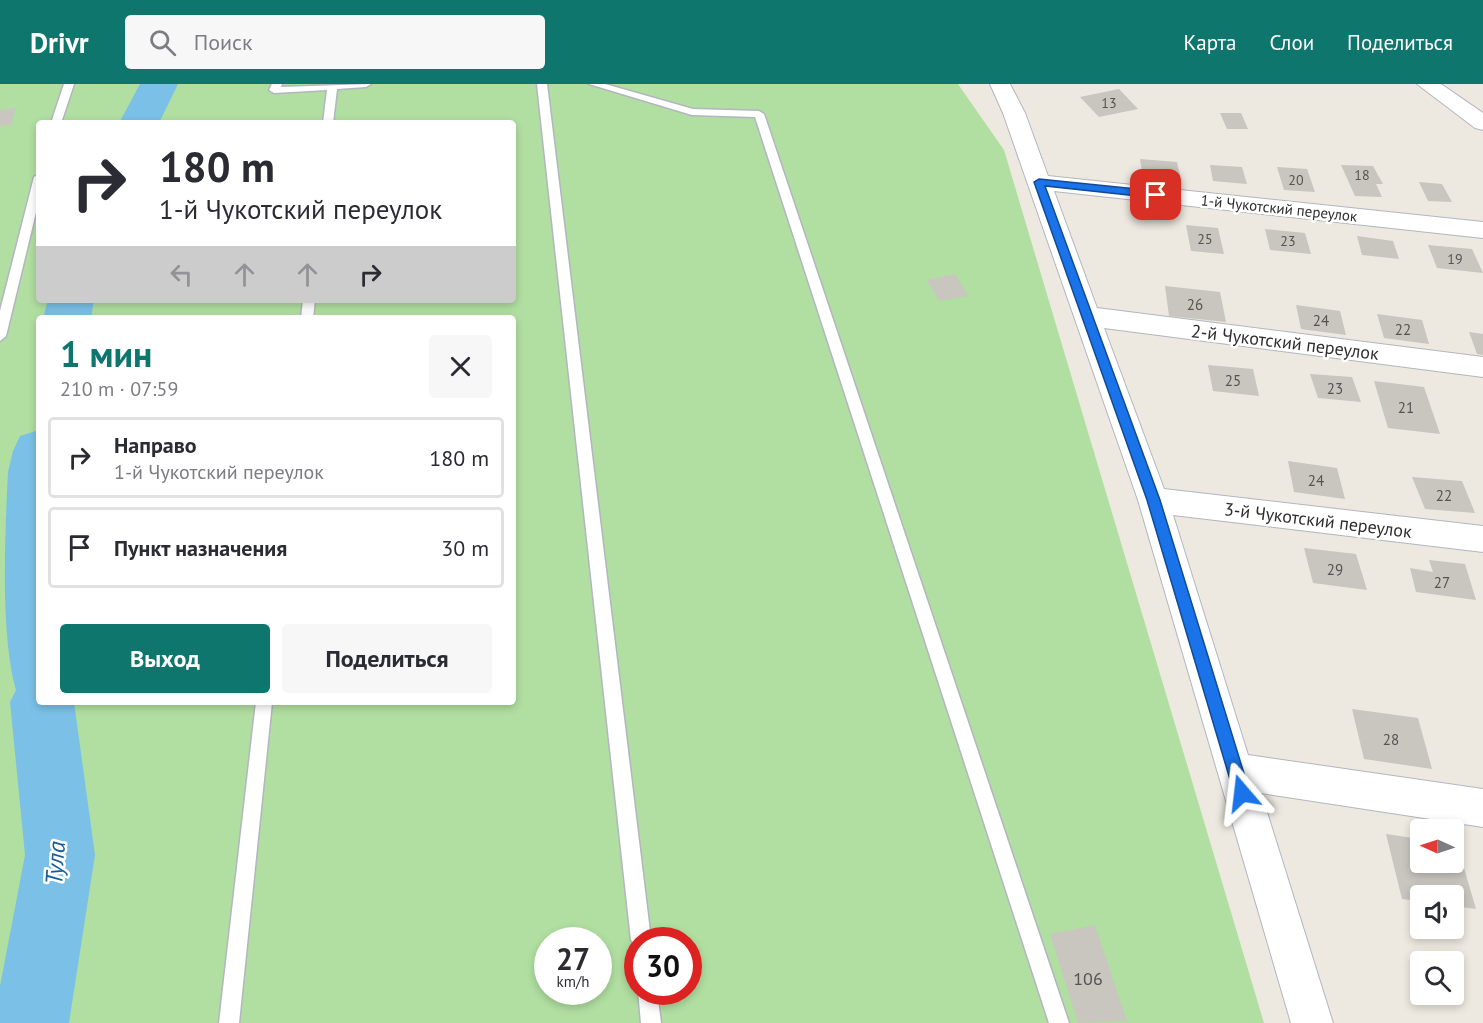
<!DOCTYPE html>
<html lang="ru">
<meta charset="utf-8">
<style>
:root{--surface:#fff;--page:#f7f7f7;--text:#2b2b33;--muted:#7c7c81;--line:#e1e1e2;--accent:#0f766e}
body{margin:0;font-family:"PT Sans",sans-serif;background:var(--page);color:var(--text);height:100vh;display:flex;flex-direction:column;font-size:22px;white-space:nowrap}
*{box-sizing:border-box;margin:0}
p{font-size:20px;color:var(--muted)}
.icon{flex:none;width:33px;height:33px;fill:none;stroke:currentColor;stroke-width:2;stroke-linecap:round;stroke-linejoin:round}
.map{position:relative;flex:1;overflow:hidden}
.side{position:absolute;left:36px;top:231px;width:480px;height:390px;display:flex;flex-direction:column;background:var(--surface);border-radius:6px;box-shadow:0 3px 9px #0003}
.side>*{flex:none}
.banner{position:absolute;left:36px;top:36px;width:480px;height:183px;border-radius:6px;box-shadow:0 3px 9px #0003;background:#fff;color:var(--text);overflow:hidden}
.needle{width:39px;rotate:273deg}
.buttons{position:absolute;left:1410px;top:735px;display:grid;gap:12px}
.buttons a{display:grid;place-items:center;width:54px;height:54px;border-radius:6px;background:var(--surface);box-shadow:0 3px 9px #0003;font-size:30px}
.speed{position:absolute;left:534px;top:843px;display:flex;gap:12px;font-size:30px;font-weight:700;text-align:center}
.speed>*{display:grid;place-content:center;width:78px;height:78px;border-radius:50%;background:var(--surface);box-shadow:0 3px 9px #0003;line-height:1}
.speed small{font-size:15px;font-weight:400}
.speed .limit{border:9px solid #d22;background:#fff;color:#111}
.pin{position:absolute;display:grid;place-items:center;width:51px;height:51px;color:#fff;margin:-26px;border-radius:12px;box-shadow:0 3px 9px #0006}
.me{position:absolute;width:66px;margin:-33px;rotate:343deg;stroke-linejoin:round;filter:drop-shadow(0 0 4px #0008)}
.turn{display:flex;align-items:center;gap:21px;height:126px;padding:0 24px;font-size:27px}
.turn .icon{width:78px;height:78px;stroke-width:2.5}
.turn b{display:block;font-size:42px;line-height:51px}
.lanes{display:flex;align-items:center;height:57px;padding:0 24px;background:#0003;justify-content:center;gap:30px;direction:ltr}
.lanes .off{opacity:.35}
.round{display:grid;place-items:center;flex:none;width:63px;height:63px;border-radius:6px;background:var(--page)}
.overview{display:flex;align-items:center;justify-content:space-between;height:102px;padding:0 24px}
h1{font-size:36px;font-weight:700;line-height:45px;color:var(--accent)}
.button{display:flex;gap:12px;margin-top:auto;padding:12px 24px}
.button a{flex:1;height:69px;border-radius:6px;background:var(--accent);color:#fff;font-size:24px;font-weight:700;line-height:69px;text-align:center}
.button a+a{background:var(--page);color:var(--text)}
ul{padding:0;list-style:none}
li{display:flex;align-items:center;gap:18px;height:81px;margin:0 12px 9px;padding:0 12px;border:3px solid var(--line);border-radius:6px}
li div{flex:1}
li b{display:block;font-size:22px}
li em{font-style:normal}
header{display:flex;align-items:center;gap:36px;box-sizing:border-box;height:84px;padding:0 30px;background:var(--accent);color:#fff}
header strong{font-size:28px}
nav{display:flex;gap:33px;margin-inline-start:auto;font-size:21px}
.search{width:420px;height:54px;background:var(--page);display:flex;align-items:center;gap:15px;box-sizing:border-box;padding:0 21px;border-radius:6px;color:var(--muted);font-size:22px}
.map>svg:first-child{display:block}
</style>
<header>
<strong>Drivr</strong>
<div class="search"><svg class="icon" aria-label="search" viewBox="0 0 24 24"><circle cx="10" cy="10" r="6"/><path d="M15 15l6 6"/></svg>Поиск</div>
<nav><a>Карта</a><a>Слои</a><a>Поделиться</a></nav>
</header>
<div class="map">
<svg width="1483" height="939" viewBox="0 0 1483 939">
<rect width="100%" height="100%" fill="#ede9e0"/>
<path fill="#b1dfa1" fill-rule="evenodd" d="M0,0H958L1004,66L1264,939H0ZM39,39H513V216H39ZM39,234H513V618H39ZM548,856H598V908H548ZM638,856H688V908H638Z"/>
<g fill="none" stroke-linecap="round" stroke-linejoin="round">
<g fill="#7bc1e7" fill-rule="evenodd">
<polygon points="140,0 178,0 159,39 119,39"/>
<polygon points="48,216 94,216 91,234 43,234"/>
<path d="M39,346V618H74L95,771L69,939H0V902L25,771L10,618L16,606C0,549 5,450 8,388L13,367L20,352Z"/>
</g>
</g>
<g fill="#c9c5bf">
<polygon points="1119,5 1138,25 1099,33 1080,13"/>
<polygon points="16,24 11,41 0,42 0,26"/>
<polygon points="1220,29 1241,29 1248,45 1227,45"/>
<polygon points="1140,75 1177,78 1181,96 1143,93"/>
<polygon points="1210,81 1242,83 1247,100 1213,97"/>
<polygon points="1341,81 1373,82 1383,100 1376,100 1382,113 1355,112"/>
<polygon points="1277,83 1307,85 1315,108 1284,106"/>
<polygon points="1419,98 1442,100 1452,118 1428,117"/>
<polygon points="1186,141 1218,144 1224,170 1191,167"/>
<polygon points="1265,145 1305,149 1311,170 1270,166"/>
<polygon points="1357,152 1393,157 1399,175 1362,171"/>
<polygon points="1428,161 1472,165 1483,189 1437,184"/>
<polygon points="955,190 968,212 939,217 927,196"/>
<polygon points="1165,202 1220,208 1226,238 1169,232"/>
<polygon points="1296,221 1340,227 1346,251 1301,245"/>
<polygon points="1377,230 1422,236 1429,260 1384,254"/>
<polygon points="1469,248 1483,250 1483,271 1477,270"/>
<polygon points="1208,281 1253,285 1259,312 1213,307"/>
<polygon points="1310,290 1352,293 1361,318 1318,314"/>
<polygon points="1374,297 1424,303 1440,350 1388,344"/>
<polygon points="1288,377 1337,384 1345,415 1294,408"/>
<polygon points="1412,393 1462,397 1475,429 1425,425"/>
<polygon points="1304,464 1356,470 1367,506 1313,499"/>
<polygon points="1429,476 1465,480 1476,516 1416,508 1410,484 1433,488"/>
<polygon points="1352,625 1418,634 1432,685 1364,675"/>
<polygon points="1386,750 1420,755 1420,778 1454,778 1454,759 1457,760 1476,825 1454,822 1454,812 1420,812 1420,817 1402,815"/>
<polygon points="1095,841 1127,937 1078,939 1050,850"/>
</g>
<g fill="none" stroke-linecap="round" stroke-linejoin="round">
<defs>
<g id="lane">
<polygon points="64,0 74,0 61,39 51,39"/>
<polygon points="272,0 282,0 281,3 371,0 366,3 337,5 333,39 323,39 327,6 274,9 269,6"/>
<polygon points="537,0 547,0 651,856 638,856 638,864 631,856"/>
<polygon points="589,0 605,0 693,25 759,27 764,30 1069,939 1049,939 755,33 692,31"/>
<polygon points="39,90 39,116 6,252 0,257 0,227 34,93"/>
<polygon points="303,216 315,216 313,234 301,234"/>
<polygon points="256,618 272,618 239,939 219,939"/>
<polygon points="638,907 657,908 661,939 641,939"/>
</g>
<g id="street">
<polygon points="990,0 1010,0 1025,29 1048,92 1483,138 1483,154 1054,107 1097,224 1483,273 1483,293 1104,244 1164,405 1483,442 1483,468 1173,431 1248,671 1483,705 1483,743 1261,709 1333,939 1291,939 1138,416 1003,29"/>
<polygon points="1417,0 1441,0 1483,29 1483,46 1475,44"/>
</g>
</defs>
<use href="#lane" stroke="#b3b5bf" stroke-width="3"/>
<use href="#street" stroke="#b3b5bf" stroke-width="2"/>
<use href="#lane" fill="#fff" fill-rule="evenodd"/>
<use href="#street" fill="#fff" fill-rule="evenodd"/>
</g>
<polygon fill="#1a73e8" stroke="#114b97" stroke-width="1.5" points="1039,95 1156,107 1161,111 1156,114 1045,102 1160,416 1250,709 1248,715 1242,717 1236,715 1234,709 1147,416 1034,98"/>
<g text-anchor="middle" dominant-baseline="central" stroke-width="5" stroke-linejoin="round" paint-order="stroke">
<g font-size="14" fill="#545352">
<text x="1109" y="19">13</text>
<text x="1362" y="91">18</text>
<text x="1296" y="96">20</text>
<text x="1205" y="155">25</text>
<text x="1288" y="157">23</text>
<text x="1455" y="175">19</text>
</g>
<g font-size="15" fill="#2d2d2d" stroke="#fff">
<text transform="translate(1279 124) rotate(6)">1-й Чукотский переулок</text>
</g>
<g font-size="15" fill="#545352">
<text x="1195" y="220">26</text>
<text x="1321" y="236">24</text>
<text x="1403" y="245">22</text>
<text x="1233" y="296">25</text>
<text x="1335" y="304">23</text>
<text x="1406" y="323">21</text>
<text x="1316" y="396">24</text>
<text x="1444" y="411">22</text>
<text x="1335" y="485">29</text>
<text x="1442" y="498">27</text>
<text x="1391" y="655">28</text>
</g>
<g font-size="18" fill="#2d2d2d" stroke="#fff">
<text transform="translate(1285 258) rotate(7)">2-й Чукотский переулок</text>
<text transform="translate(1318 436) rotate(7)">3-й Чукотский переулок</text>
</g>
<g font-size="18" fill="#545352">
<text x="1088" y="894">106</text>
</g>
<g font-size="24" font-style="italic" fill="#175f96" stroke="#fff">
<text transform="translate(55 779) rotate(-86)">Тула</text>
</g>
</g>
</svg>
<div class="buttons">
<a><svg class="needle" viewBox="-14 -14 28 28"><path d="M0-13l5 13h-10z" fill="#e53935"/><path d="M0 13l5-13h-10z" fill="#7c7c81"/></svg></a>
<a><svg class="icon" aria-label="sound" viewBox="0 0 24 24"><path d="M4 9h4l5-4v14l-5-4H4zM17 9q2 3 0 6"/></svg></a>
<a><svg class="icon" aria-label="search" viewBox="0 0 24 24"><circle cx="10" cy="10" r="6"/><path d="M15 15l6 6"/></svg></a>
</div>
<div class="speed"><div>27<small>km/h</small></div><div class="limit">30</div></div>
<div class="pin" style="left:1156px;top:111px;background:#d93025"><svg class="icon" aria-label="arrive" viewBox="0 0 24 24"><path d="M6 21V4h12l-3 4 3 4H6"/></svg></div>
<svg class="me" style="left:1242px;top:709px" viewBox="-20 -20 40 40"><path d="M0-17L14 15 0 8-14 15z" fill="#1a73e8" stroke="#fff" stroke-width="4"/></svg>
<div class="banner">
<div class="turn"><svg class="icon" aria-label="right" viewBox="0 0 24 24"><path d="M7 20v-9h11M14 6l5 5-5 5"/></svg><div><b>180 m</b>1-й Чукотский переулок</div></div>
<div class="lanes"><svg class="icon off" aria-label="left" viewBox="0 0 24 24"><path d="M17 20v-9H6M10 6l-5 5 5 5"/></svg><svg class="icon off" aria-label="ahead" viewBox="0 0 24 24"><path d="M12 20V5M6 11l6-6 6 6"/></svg><svg class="icon off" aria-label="ahead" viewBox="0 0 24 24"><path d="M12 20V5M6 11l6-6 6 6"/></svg><svg class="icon" aria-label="right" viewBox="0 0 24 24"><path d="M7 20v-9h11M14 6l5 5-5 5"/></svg></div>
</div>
<section class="side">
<div class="overview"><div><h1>1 мин</h1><p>210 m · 07:59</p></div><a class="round"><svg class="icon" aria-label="close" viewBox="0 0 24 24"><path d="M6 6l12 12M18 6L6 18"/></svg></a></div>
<ul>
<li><svg class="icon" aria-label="right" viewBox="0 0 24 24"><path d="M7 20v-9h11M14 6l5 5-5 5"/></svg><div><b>Направо</b><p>1-й Чукотский переулок</p></div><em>180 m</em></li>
<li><svg class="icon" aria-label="arrive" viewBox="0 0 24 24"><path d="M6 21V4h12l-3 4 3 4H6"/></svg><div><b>Пункт назначения</b></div><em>30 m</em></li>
</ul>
<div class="button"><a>Выход</a><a>Поделиться</a></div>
</section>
</div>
